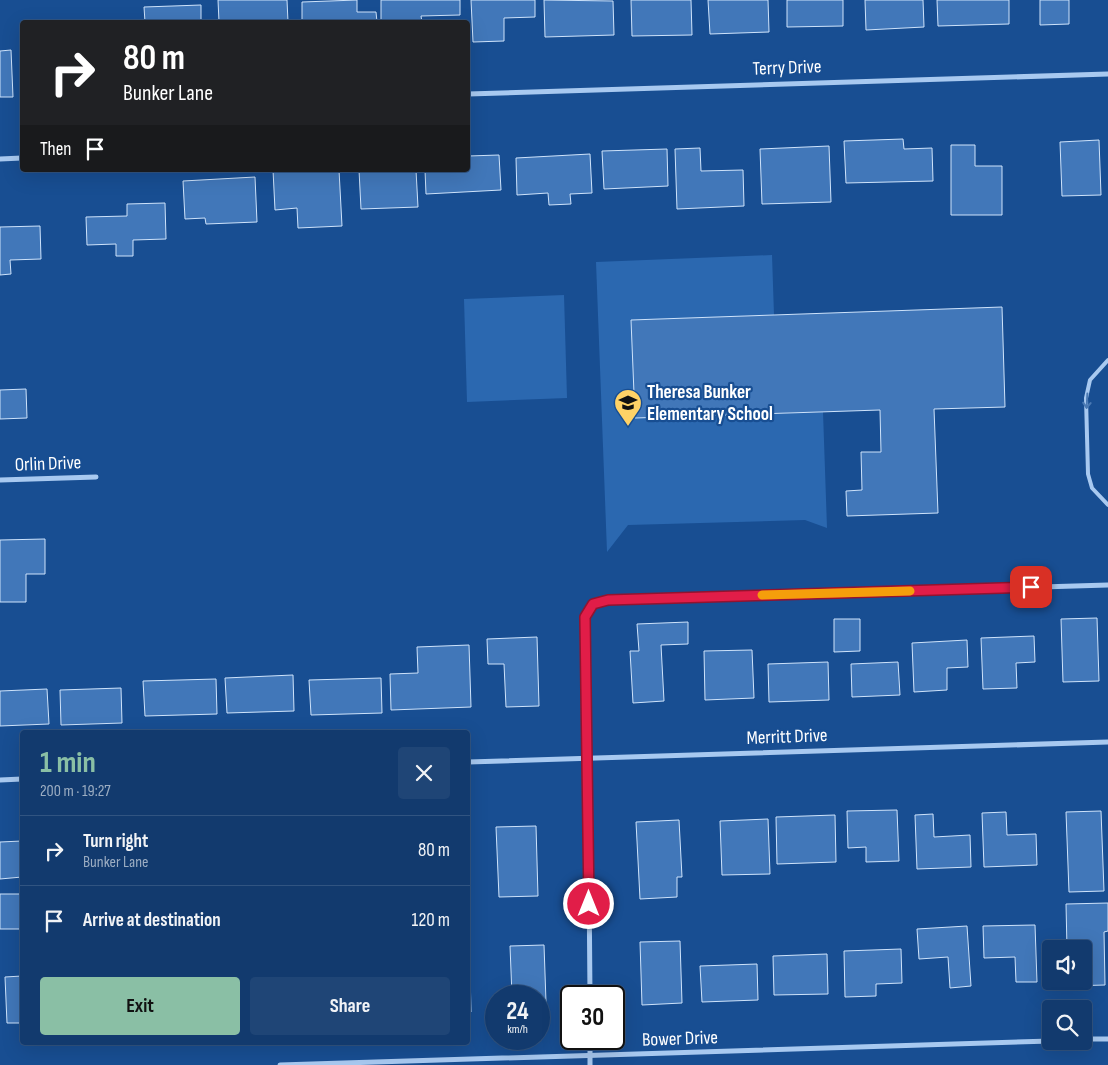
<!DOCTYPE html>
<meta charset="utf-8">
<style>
:root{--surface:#123a6e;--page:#1f4576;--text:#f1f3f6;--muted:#9cadc2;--line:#315481;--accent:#8abfa5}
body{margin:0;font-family:"Sofia Sans Condensed",sans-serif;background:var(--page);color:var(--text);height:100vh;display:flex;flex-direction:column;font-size:19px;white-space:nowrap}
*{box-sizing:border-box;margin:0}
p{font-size:16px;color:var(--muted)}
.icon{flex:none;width:28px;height:28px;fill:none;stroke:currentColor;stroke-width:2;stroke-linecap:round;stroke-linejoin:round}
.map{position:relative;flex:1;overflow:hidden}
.sheet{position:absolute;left:20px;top:730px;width:450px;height:315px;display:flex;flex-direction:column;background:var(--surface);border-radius:5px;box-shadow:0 5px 20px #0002,0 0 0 1px var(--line)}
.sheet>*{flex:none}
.banner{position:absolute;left:20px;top:20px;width:450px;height:152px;border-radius:5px;box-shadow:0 5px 20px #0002,0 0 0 1px var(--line);background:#202124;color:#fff;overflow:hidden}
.fabs{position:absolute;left:1042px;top:940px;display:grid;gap:10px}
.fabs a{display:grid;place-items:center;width:50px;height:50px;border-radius:5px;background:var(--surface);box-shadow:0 5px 20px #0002,0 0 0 1px var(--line);font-size:25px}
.speed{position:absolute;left:485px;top:985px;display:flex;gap:10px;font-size:25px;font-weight:700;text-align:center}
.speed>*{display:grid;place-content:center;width:65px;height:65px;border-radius:50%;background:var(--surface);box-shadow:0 5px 20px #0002,0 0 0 1px var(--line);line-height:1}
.speed small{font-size:12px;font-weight:400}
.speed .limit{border:2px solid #111;border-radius:8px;background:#fff;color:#111}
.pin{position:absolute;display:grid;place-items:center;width:42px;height:42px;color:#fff;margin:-21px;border-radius:10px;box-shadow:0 2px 8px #0006}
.me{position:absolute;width:55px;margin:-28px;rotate:0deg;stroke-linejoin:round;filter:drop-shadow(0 0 4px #0008)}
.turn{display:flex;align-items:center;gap:18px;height:105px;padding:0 20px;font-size:22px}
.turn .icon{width:65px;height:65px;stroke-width:2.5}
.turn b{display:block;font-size:35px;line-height:42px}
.then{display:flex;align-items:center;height:48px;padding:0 20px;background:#0003;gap:10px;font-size:19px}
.round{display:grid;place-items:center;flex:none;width:52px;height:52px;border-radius:5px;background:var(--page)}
.overview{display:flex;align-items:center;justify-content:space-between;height:85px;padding:0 20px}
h1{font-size:30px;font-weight:700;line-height:38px;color:var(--accent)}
.button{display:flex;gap:10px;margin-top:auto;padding:10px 20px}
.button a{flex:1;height:58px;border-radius:5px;background:var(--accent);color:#111;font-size:20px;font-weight:700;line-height:58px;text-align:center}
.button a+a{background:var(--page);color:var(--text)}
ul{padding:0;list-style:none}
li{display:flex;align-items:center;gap:15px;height:70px;padding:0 20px;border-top:1px solid var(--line)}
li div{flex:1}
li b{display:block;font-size:19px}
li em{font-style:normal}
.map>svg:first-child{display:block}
</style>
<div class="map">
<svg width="1108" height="1065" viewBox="0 0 1108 1065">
<rect width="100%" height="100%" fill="#184e92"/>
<g fill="#2b68b0">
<polygon points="772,255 774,315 632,320 635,418 823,412 827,528 805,520 628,525 607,552 596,262"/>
<polygon points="564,295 567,398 467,402 464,299"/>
</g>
<g fill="#4177b9" stroke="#cee3fb">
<polygon points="218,0 287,0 288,22 219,22"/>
<polygon points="357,0 357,12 376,12 377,22 302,22 302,2"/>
<polygon points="381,0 460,0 460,15 421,16 422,22 381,22"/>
<polygon points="471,0 535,0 535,17 504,18 504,41 473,42"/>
<polygon points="544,0 613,1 614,35 545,37"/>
<polygon points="631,0 691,0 692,35 632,36"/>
<polygon points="708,0 768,0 769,32 710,34"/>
<polygon points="787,0 843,0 843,26 787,27"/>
<polygon points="865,0 923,0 924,27 866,30"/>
<polygon points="937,0 1009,0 1009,24 938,26"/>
<polygon points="1040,0 1069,0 1069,24 1040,25"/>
<polygon points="201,5 201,22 145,22 144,7"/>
<polygon points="11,50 13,97 0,97 0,51"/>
<polygon points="903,139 904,149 932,148 933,181 846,183 844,141"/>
<polygon points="1099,140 1101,195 1062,196 1060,142"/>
<polygon points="951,145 975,145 975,166 1002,166 1002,215 951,215"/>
<polygon points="829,146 831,202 762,204 760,149"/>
<polygon points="700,148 701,171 743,170 744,206 677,209 675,149"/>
<polygon points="667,149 668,186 604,189 602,151"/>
<polygon points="590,154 592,193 570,194 571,204 549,205 548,193 517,195 516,158"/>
<polygon points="499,155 501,190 426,194 425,170 468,170 468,156"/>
<polygon points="273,170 339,170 342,226 298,228 297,208 275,210"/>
<polygon points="359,170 416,170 418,207 361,209"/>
<polygon points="255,177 257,222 206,224 205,218 185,219 183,181"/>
<polygon points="165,203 166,239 133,240 133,256 116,256 116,244 87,245 86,217 127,216 127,204"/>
<polygon points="40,226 41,259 10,260 11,274 0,275 0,227"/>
<polygon points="1002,307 1005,407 934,409 938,513 847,516 846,491 862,490 861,452 881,452 880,410 635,418 631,320"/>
<polygon points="26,389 27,418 0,419 0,390"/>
<polygon points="45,539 45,574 26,574 26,602 0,602 0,540"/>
<polygon points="1097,618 1099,681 1063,682 1061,619"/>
<polygon points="834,619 860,619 860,651 834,652"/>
<polygon points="688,622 688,644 661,645 664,701 633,703 630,651 639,651 637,624"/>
<polygon points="1034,636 1035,662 1016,663 1017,688 983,689 981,638"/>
<polygon points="537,637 539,706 506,707 504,664 488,664 487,639"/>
<polygon points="967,640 968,667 947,668 947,690 914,692 912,643"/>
<polygon points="469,645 471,707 391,710 390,674 418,673 417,647"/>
<polygon points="752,650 754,698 705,700 704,651"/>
<polygon points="828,662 829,700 769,702 768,664"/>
<polygon points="898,662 900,695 852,697 851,664"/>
<polygon points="293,675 294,711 227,713 225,678"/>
<polygon points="381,678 382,713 311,715 309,680"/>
<polygon points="216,679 217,714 145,716 143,681"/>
<polygon points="121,688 122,723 61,725 60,690"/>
<polygon points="47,689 49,724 0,726 0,691"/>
<polygon points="897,810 899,861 866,862 866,847 848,848 847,811"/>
<polygon points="1101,811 1104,891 1069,892 1066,812"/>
<polygon points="1006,812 1007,835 1036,834 1037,865 984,867 982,813"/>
<polygon points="933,814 934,837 970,835 971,867 917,869 915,815"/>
<polygon points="835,815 836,862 777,864 776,817"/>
<polygon points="768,819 770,874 722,875 720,821"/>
<polygon points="679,820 682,877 677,877 677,897 640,899 636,822"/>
<polygon points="536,826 538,896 499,897 496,827"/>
<polygon points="22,841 22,877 0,879 0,842"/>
<rect x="0" y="894" width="22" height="35"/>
<polygon points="1108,903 1108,931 1104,932 1105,985 1069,986 1068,981 1084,981 1084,949 1067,949 1066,904"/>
<polygon points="1035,925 1037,982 1016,982 1015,957 984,958 983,926"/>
<polygon points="967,926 971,986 950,988 948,957 919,959 917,929"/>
<polygon points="680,941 682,1003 642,1005 640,942"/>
<polygon points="544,945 546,1002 539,1002 539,996 512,996 510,946"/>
<polygon points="901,949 902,983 876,984 876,996 845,997 844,951"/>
<polygon points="827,954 828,994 774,995 773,956"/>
<polygon points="757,964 758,1000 702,1002 700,966"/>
<polygon points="468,972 470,972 471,1012 468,1012"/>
<polygon points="22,976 22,1023 7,1023 5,977"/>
</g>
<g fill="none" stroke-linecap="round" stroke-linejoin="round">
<polyline stroke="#a8c9f0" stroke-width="4" points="1108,360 1090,380 1086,398 1088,474 1092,488 1108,505"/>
<g stroke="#a8c9f0" stroke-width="5">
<polyline points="468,94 1108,74"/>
<polyline points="0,159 22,158"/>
<polyline points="0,480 96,477"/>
<polyline points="468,762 1108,742"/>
<polyline points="0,780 22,779"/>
<polyline points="590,996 588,758 585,617 593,604 608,600 1108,585"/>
<polyline points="590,1039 590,1065"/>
<polyline points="1084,1039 1108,1039"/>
<polyline points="280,1065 1051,1041"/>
</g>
</g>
<defs><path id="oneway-shaft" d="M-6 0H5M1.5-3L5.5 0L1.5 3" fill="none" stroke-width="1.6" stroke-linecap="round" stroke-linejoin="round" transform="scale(1.25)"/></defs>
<use stroke="#4a79b3" href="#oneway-shaft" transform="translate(1087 401) rotate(93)"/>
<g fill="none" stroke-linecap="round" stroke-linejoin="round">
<defs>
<polyline id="route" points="589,904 585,617 593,604 608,600 1031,587"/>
</defs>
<use href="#route" stroke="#92132f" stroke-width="12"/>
<use href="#route" stroke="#e11d48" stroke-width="9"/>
<polyline stroke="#f59e0b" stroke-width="9" points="762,595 910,591"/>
</g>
<defs>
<symbol id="school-pin" viewBox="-11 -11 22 30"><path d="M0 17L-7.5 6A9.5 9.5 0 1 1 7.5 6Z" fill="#ffd266" stroke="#184e92"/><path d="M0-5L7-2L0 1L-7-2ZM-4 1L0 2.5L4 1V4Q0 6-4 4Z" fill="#111"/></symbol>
</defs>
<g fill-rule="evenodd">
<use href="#school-pin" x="612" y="387" width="32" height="43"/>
</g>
<g text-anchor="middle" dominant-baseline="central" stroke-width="4.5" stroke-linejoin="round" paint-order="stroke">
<g font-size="19" fill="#fff" stroke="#184e92">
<text transform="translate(787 68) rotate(-2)">Terry Drive</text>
<text transform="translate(48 464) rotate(-2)">Orlin Drive</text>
<text transform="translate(787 737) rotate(-2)">Merritt Drive</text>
<text transform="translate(680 1039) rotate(-2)">Bower Drive</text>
</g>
<g font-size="19" font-weight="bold" fill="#fff" stroke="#184e92" text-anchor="start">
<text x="647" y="392">Theresa Bunker<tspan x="647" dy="22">Elementary School</tspan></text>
</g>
</g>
</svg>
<div class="fabs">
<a><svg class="icon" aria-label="sound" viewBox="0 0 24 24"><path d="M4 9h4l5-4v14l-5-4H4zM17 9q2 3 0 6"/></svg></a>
<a><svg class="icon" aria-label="search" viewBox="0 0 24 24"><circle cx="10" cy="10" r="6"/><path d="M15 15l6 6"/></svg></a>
</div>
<div class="speed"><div>24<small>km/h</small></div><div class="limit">30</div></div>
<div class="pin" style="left:1031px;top:587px;background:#d93025"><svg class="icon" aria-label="arrive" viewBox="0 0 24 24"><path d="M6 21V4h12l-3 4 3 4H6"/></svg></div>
<svg class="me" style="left:589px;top:904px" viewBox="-20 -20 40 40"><circle r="17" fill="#e11d48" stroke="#fff" stroke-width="3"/><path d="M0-11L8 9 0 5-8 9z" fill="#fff"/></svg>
<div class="banner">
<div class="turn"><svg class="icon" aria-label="right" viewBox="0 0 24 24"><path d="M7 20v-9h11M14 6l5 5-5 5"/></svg><div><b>80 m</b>Bunker Lane</div></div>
<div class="then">Then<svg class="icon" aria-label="arrive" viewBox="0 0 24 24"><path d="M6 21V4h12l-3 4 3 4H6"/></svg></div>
</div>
<section class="sheet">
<div class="overview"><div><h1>1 min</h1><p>200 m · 19:27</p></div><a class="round"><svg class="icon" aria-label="close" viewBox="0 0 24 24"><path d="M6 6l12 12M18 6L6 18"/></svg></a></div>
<ul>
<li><svg class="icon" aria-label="right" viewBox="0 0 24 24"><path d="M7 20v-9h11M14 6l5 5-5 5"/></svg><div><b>Turn right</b><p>Bunker Lane</p></div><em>80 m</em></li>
<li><svg class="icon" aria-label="arrive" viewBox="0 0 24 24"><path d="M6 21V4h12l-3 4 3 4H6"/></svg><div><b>Arrive at destination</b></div><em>120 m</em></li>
</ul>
<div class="button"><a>Exit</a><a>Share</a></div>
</section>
</div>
